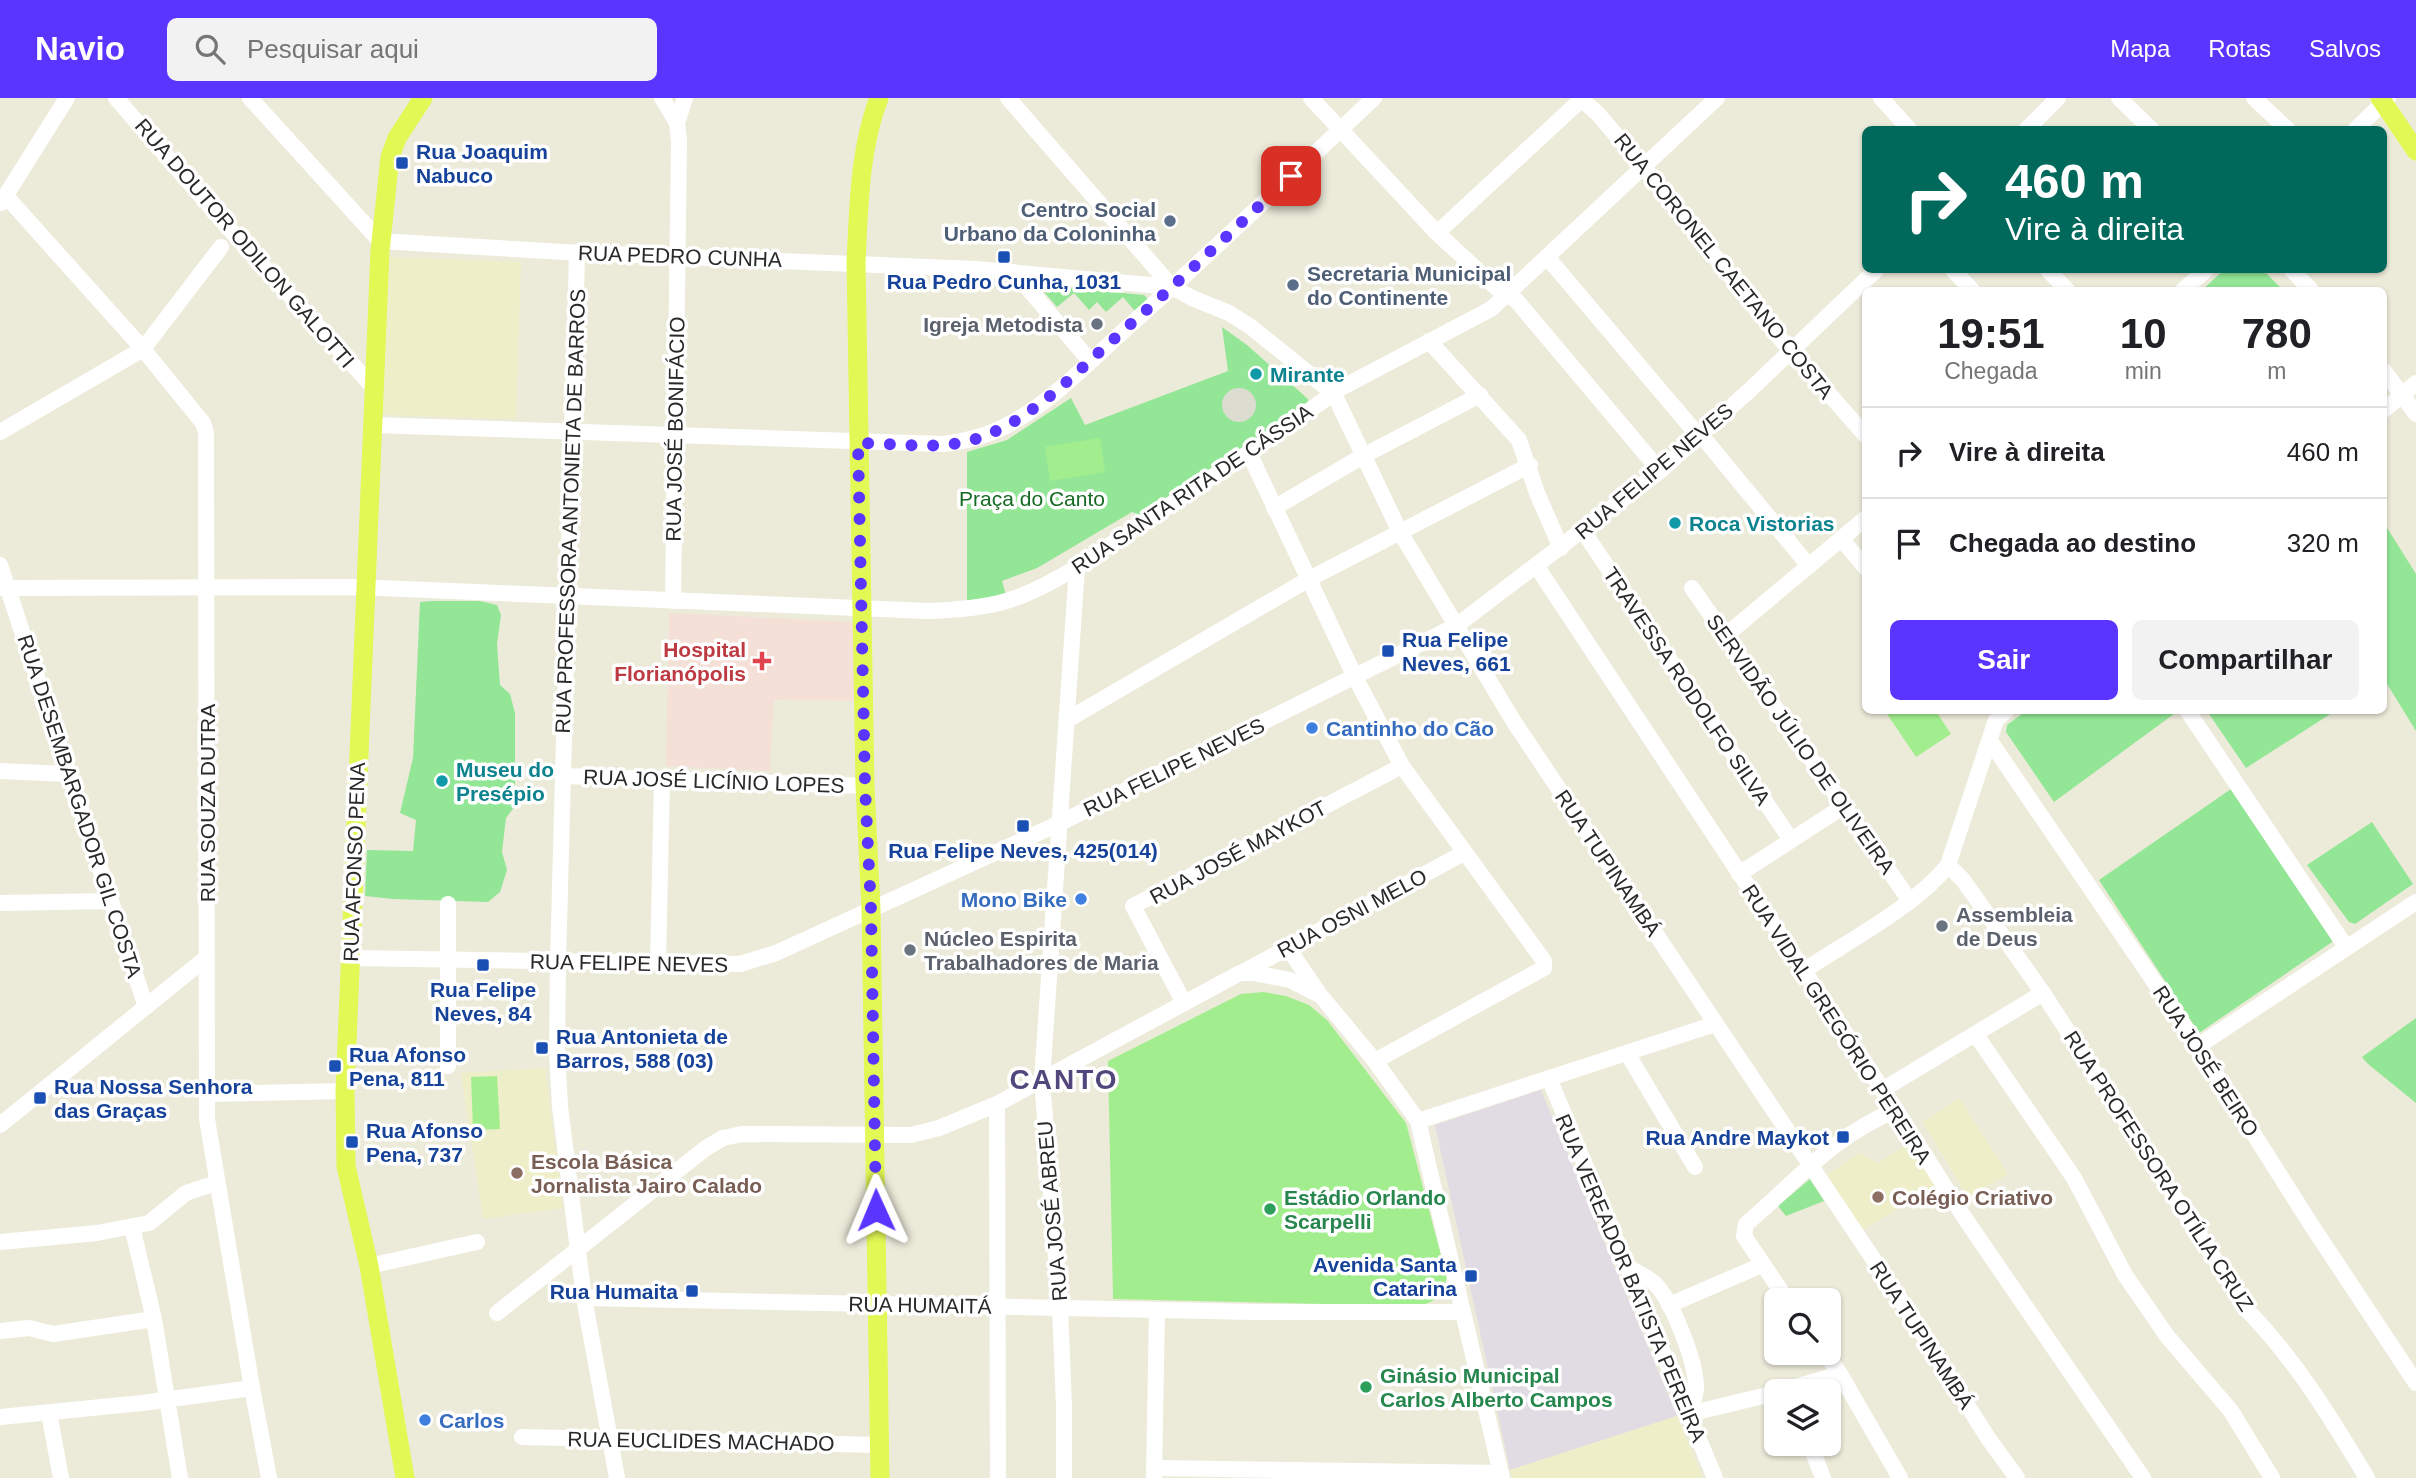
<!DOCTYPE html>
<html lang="pt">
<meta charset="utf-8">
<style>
:root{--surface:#fff;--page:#f2f2f2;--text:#202124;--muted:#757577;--line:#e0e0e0;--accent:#5a35ff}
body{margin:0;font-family:Arial,sans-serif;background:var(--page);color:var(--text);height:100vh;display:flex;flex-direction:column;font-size:26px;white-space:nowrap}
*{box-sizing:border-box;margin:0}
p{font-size:23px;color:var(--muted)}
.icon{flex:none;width:38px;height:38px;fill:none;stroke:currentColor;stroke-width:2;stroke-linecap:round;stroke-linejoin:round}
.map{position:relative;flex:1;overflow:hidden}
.panel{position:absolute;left:1862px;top:189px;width:525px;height:427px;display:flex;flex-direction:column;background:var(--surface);border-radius:10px;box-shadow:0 2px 5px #0004}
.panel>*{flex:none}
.banner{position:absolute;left:1862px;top:28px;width:525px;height:147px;border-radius:10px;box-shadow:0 2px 5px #0004;background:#00695c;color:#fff;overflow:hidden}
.tools{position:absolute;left:1764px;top:1190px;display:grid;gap:14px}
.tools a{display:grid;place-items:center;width:77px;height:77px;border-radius:10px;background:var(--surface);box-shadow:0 2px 5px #0004;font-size:35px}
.pin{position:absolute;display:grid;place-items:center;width:60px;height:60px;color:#fff;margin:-30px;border-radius:14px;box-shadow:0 4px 10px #0006}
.me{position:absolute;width:77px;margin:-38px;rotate:359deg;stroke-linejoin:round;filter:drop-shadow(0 0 5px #0008)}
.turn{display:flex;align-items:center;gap:24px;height:147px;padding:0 28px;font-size:32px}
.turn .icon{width:91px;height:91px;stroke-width:2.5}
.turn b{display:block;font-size:49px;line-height:60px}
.eta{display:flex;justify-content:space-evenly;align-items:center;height:119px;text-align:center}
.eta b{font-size:42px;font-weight:700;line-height:49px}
.primary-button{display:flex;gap:14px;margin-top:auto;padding:14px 28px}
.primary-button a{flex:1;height:80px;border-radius:10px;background:var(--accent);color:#fff;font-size:28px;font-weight:700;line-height:80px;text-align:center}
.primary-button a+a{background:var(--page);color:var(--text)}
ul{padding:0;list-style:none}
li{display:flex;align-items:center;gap:21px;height:91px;padding:0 28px;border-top:2px solid var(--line)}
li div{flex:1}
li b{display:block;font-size:26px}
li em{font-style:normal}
header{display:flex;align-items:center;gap:42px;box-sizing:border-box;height:98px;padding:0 35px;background:var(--accent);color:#fff}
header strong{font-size:33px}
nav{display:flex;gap:38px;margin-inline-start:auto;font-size:24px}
.search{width:490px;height:63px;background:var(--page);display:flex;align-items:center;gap:18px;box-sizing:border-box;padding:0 24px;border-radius:10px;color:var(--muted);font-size:26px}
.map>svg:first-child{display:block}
</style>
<header>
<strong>Navio</strong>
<div class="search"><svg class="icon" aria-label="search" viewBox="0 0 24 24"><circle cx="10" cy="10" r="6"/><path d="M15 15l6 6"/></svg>Pesquisar aqui</div>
<nav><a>Mapa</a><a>Rotas</a><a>Salvos</a></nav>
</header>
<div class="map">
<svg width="2416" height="1380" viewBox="0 0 2416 1380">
<rect width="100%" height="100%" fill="#ecebda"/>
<polygon fill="#e1dbe4" points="1541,992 1677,1318 1510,1372 1435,1027"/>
<g fill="#eeefc8">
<polygon points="386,159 521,164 516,321 380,317"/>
<polygon points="545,970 563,1110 483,1121 461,975"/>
<polygon points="1959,1000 2008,1076 1968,1100 1923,1024"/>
<polygon points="1911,1044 1938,1087 1863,1132 1825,1078 1860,1055 1878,1065"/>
<polygon points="1677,1318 1703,1380 1512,1380 1510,1372"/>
</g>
<polygon fill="#f4e0d7" points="669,515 856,524 857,603 774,602 770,673 666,668"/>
<g fill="#93e696">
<polygon points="2224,172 2263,172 2283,192 2202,192"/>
<polygon points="1038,187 1144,197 1147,200 1147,203 1135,213 1123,199 1106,214 1097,204 1089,212 1074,195 1057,209"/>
<polygon points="1222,229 1247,247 1308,301 1308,306 1140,417 1132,414 1037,470 1002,483 1006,497 967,503 967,354 1007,342 1071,300 1085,327 1228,273"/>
<polygon points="2384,425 2416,476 2416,633 2384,581"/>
<polygon points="432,503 480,503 497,507 501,517 497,546 500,587 510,596 515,615 515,708 506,720 502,754 507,772 500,794 488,804 393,801 365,798 367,752 413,753 416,722 400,715 413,660 420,504"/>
<polygon points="2026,613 2178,612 2178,613 2054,704 2006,634 2007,627"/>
<polygon points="2207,613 2335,613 2246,670"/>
<polygon points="2231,691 2335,842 2199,935 2099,782"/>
<polygon points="2372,724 2413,786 2355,826 2349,824 2307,767"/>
<polygon points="2416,920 2416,1005 2368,966 2362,959"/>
<polygon points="1810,1081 1824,1103 1786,1118 1778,1108"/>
</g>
<g fill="#a2ee8e">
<polygon points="1100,340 1105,374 1050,383 1045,349"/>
<polygon points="1885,613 1936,613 1951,636 1916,659"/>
<path d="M1263,894L1286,898L1309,907L1327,922L1406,1025L1447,1180C1438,1202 1435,1206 1411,1208L1113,1201L1108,963L1241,896Z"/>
<polygon points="497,978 500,1031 473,1032 471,979"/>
</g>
<circle fill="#dcdcd1" cx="1239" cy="307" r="17"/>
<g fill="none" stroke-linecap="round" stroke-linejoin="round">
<g stroke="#fff" stroke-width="16">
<polyline points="116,0 234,136 374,290"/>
<polyline points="250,0 380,143 564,154 976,171 1172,189"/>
<polyline points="662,0 677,25 679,43 673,503"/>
<polyline points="1008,0 1172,189 1192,200 1229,215 1251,229 1334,296 1400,434 1514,624 1906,1210 1988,1340 2017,1380"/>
<polyline points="1311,0 1437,135 1498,191 1516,202 1660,373"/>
<polyline points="1580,0 1597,15 1643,68 1778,238 1866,338"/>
<polyline points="1881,0 1910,32"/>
<polyline points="2119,0 2152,32"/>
<polyline points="2254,0 2288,32"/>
<polyline points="677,25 685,0"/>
<polyline points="2026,32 2058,0"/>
<polyline points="2355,32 2388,0"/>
<polyline points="6,98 143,251 203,325 206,335 207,1021 252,1290 269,1380"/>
<polyline points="1,105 67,0"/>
<polyline points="1437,135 1583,0"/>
<polyline points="577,155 558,864 557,953 560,1009 584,1200 617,1380"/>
<polyline points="1547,159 1691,329 1706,343 1809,468"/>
<polyline points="1953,172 1972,192"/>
<polyline points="2048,172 2067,192"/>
<polyline points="2292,172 2311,192"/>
<polyline points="1014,174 1090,263"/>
<polyline points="2183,192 2206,172"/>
<polyline points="1429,243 1519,342 1537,395 1561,450"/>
<polyline points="2384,273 2416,316"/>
<polyline points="2384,312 2416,285"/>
<path d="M373,327L943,346C969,343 991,337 1013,324C1056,300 1092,261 1128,229C1212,154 1292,77 1374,0"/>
<polyline points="0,334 143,251 221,149"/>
<polyline points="1249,355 1355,579 1402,668 1544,863 1544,870 1375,963"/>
<polyline points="1274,410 1363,358 1480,297"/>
<polyline points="1583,433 1791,742"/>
<polyline points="1841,441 1866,470"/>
<polyline points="0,467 146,909"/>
<polyline points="1537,469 1896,1012 1964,1119 2143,1380"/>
<path d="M0,490L356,489L928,513C993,511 1022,503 1077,469L1262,346L1341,290L1491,211L1717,0"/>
<polyline points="1692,490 1910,803"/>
<polyline points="1725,538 1866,420"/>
<polyline points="2187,612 2346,849"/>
<polyline points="1067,622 1309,481 1530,367"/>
<polyline points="1990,643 2198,948 2312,1128 2416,1285"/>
<polyline points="0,673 69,676"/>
<polyline points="563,678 865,688"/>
<path d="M1948,767L1963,782L2043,895L2249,1214C2297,1264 2331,1320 2367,1380"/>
<polyline points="1739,776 1844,708"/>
<polyline points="0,805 111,803"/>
<polyline points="1288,850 1318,894"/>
<polyline points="350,860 740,866 776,855 1060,725 1456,528 1660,373 1752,290 1876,172"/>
<polyline points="658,866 662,681"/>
<path d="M1803,873C1847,844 1917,807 1948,767L1996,622L2007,612"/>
<polyline points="1241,875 1464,755"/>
<polyline points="1184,905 1133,808 1402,668"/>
<polyline points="1976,937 2074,1080 2125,1177 2167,1238 2231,1313 2272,1380"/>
<polyline points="2198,948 2416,804"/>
<polyline points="1627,955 1695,1069"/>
<polyline points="448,968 448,806"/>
<polyline points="1549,980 1715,1380"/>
<polyline points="1882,992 2043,895"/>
<polyline points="206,996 345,993"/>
<polyline points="997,1006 998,1380"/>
<polyline points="1418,1023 1715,926"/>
<polyline points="0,1027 206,860"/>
<polyline points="132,1129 154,1221 180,1380"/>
<polyline points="0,1144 97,1135 149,1125 186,1095 216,1085"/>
<polyline points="369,1168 477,1144"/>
<path d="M1627,1169C1637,1174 1646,1178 1655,1186C1672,1202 1697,1266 1696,1291C1696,1299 1691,1308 1688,1316"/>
<polyline points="584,1200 1255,1214 1463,1214"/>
<path d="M1787,1202L1744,1138L1746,1126C1798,1082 1831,1039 1896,1012"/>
<polyline points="1669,1207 1762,1167"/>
<polyline points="497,1215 706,1050 723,1040 742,1036 911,1037 939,1030 997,1006 1240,875 1253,875 1290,882 1321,898 1375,963 1418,1023 1502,1380"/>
<polyline points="1,1233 29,1230 53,1236 154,1221"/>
<polyline points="1825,1255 1840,1276 1900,1380"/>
<polyline points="1782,1293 1840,1276"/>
<polyline points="49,1315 61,1380"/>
<polyline points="1688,1316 1776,1295"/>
<polyline points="0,1319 142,1305 252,1290"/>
<polyline points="522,1339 880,1347"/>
<polyline points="1810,1346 1823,1380"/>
<polyline points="1154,1370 1501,1375"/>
<polyline points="1064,1380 1064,1308 1060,1210 1042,982 1077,469"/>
<polyline points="1154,1380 1157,1212"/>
</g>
<g stroke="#e2f854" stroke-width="19">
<path d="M879,0C859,52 859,109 856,164L865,688L871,811L880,1380"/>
<polyline points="2380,0 2416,53"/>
<polyline points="405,1380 369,1168 346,1068 345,993 380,153 390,59 397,40 423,0"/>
</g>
</g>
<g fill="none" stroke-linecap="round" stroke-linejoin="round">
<path stroke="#5a35ff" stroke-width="12" stroke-dasharray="0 21.6" d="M876,1112L871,811L865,688L858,345C893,345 935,352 969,343C1024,328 1066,284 1107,247C1170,192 1230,135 1291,78"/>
</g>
<g fill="#1a4fb4" stroke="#fff" stroke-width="2.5">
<rect x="395" y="58" width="14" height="14" rx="3.5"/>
<rect x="997" y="152" width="14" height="14" rx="3.5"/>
<rect x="1381" y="546" width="14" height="14" rx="3.5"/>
<rect x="1016" y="721" width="14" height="14" rx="3.5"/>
<rect x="476" y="860" width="14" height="14" rx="3.5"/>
<rect x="535" y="943" width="14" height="14" rx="3.5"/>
<rect x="328" y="961" width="14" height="14" rx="3.5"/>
<rect x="33" y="993" width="14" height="14" rx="3.5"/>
<rect x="1836" y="1032" width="14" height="14" rx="3.5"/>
<rect x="345" y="1037" width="14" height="14" rx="3.5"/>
<rect x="1464" y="1171" width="14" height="14" rx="3.5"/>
<rect x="685" y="1186" width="14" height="14" rx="3.5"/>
</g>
<g fill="#5c6f8a" stroke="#fff" stroke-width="2.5">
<circle cx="1170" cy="123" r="7"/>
<circle cx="1293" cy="187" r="7"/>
</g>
<g fill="#6b7280" stroke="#fff" stroke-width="2.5">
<circle cx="1097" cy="226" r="7"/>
<circle cx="1942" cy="828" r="7"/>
<circle cx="910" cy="852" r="7"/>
</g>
<g fill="#0f9aa8" stroke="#fff" stroke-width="2.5">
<circle cx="1256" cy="276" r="7"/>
<circle cx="1675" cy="425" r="7"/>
<circle cx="442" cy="683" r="7"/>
</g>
<path fill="#e0444e" stroke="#fff" stroke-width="2.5" d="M758.5 552.5h7v7h7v7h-7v7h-7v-7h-7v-7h7z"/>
<g fill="#3f7fe0" stroke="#fff" stroke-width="2.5">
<circle cx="1312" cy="630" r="7"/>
<circle cx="1081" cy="801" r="7"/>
<circle cx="425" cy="1322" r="7"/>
</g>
<g fill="#8d6e63" stroke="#fff" stroke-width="2.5">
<circle cx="517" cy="1075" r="7"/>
<circle cx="1878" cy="1099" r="7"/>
</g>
<g fill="#2e9e5b" stroke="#fff" stroke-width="2.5">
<circle cx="1270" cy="1111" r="7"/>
<circle cx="1366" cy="1289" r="7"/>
</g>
<g text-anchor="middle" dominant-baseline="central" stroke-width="7" stroke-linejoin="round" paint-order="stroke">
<g font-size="21" font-weight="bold" fill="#164399" stroke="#fff" text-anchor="start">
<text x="416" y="53">Rua Joaquim<tspan x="416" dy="24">Nabuco</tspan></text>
<text x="1004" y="183" text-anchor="middle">Rua Pedro Cunha, 1031</text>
<text x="1402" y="541">Rua Felipe<tspan x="1402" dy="24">Neves, 661</tspan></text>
<text x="1023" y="752" text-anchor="middle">Rua Felipe Neves, 425(014)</text>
<text x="483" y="891" text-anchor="middle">Rua Felipe<tspan x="483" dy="24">Neves, 84</tspan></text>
<text x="556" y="938">Rua Antonieta de<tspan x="556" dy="24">Barros, 588 (03)</tspan></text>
<text x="349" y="956">Rua Afonso<tspan x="349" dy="24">Pena, 811</tspan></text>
<text x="54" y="988">Rua Nossa Senhora<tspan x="54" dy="24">das Graças</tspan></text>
<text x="366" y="1032">Rua Afonso<tspan x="366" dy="24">Pena, 737</tspan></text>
<text x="1829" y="1039" text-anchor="end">Rua Andre Maykot</text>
<text x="1457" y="1166" text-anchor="end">Avenida Santa<tspan x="1457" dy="24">Catarina</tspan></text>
<text x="678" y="1193" text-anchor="end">Rua Humaita</text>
</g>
<g font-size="21" font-weight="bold" fill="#4e5e75" stroke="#fff" text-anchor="end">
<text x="1156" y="111">Centro Social<tspan x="1156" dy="24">Urbano da Coloninha</tspan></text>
<text x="1307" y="175" text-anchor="start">Secretaria Municipal<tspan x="1307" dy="24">do Continente</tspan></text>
</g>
<g font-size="21" fill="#292929" stroke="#fff">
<text transform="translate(245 145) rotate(49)">RUA DOUTOR ODILON GALOTTI</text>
<text transform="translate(680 158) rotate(2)">RUA PEDRO CUNHA</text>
<text transform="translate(1724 168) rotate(51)">RUA CORONEL CAETANO COSTA</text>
<text transform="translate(675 331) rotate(-89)">RUA JOSÉ BONIFÁCIO</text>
<text transform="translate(1654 373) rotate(-40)">RUA FELIPE NEVES</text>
<text transform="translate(1192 391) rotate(-34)">RUA SANTA RITA DE CÁSSIA</text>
<text transform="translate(570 413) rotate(-88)">RUA PROFESSORA ANTONIETA DE BARROS</text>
<text transform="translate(1687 588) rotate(56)">TRAVESSA RODOLFO SILVA</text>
<text transform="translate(1801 646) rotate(55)">SERVIDÃO JÚLIO DE OLIVEIRA</text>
<text transform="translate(1174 669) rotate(-26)">RUA FELIPE NEVES</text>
<text transform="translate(714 683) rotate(2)">RUA JOSÉ LICÍNIO LOPES</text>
<text transform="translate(207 705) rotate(-90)">RUA SOUZA DUTRA</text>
<text transform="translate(80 708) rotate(72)">RUA DESEMBARGADOR GIL COSTA</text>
<text transform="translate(1238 754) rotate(-28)">RUA JOSÉ MAYKOT</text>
<text transform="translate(354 764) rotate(-88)">RUA AFONSO PENA</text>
<text transform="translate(1608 765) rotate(56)">RUA TUPINAMBÁ</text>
<text transform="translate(1352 815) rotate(-28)">RUA OSNI MELO</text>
<text transform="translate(629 865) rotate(1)">RUA FELIPE NEVES</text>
<text transform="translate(1837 926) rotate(57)">RUA VIDAL GREGÓRIO PEREIRA</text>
<text transform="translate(2206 963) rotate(57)">RUA JOSÉ BEIRO</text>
<text transform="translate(2159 1073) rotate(57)">RUA PROFESSORA OTÍLIA CRUZ</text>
<text transform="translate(1052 1113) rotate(-95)">RUA JOSÉ ABREU</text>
<text transform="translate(1631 1180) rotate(67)">RUA VEREADOR BATISTA PEREIRA</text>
<text transform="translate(920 1207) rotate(1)">RUA HUMAITÁ</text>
<text transform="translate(1922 1237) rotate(57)">RUA TUPINAMBÁ</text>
<text transform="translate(701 1343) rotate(1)">RUA EUCLIDES MACHADO</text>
</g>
<g font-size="21" font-weight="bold" fill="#5b616d" stroke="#fff" text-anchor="start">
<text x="1083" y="226" text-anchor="end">Igreja Metodista</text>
<text x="1956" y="816">Assembleia<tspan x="1956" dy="24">de Deus</tspan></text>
<text x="924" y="840">Núcleo Espirita<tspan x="924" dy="24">Trabalhadores de Maria</tspan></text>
</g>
<g font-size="21" font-weight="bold" fill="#0d838f" stroke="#fff" text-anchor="start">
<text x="1270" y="276">Mirante</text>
<text x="1689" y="425">Roca Vistorias</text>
<text x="456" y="671">Museu do<tspan x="456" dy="24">Presépio</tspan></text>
</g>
<g font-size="21" fill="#166a23" stroke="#fff">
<text x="1032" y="400">Praça do Canto</text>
</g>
<g font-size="21" font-weight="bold" fill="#be3a42" stroke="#fff" text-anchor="end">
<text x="746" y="551">Hospital<tspan x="746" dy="24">Florianópolis</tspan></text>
</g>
<g font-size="21" font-weight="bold" fill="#366cbe" stroke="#fff" text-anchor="start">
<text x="1326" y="630">Cantinho do Cão</text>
<text x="1067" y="801" text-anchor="end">Mono Bike</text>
<text x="439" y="1322">Carlos</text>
</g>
<g font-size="21" font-weight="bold" fill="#785e54" stroke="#fff" text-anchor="start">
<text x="531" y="1063">Escola Básica<tspan x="531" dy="24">Jornalista Jairo Calado</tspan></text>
<text x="1892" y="1099">Colégio Criativo</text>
</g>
<g font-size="21" font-weight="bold" fill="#27864d" stroke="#fff" text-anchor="start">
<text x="1284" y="1099">Estádio Orlando<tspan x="1284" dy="24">Scarpelli</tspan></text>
<text x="1380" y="1277">Ginásio Municipal<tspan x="1380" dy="24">Carlos Alberto Campos</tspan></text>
</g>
<g font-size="28" font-weight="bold" letter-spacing="2" fill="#51477c" stroke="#fff">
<text x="1064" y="981">CANTO</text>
</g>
</g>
</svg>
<div class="tools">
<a><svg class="icon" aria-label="search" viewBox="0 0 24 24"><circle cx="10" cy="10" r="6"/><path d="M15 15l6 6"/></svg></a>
<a><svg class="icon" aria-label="layers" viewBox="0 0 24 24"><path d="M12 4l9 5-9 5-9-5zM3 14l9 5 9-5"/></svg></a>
</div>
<div class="pin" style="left:1291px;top:78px;background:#d93025"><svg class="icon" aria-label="arrive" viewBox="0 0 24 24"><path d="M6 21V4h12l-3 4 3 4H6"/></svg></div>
<svg class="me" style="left:876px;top:1112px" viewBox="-20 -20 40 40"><path d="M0-17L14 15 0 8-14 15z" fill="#5a35ff" stroke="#fff" stroke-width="4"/></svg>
<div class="banner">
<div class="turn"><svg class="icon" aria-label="right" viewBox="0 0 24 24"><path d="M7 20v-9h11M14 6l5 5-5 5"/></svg><div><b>460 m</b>Vire à direita</div></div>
</div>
<section class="panel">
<div class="eta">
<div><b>19:51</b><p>Chegada</p></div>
<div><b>10</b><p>min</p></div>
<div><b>780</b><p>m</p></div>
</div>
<ul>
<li><svg class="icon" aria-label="right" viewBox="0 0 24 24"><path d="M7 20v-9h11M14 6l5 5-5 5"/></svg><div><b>Vire à direita</b></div><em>460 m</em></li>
<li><svg class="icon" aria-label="arrive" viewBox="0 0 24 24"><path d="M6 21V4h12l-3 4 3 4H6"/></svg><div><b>Chegada ao destino</b></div><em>320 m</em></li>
</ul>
<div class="primary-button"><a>Sair</a><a>Compartilhar</a></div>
</section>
</div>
